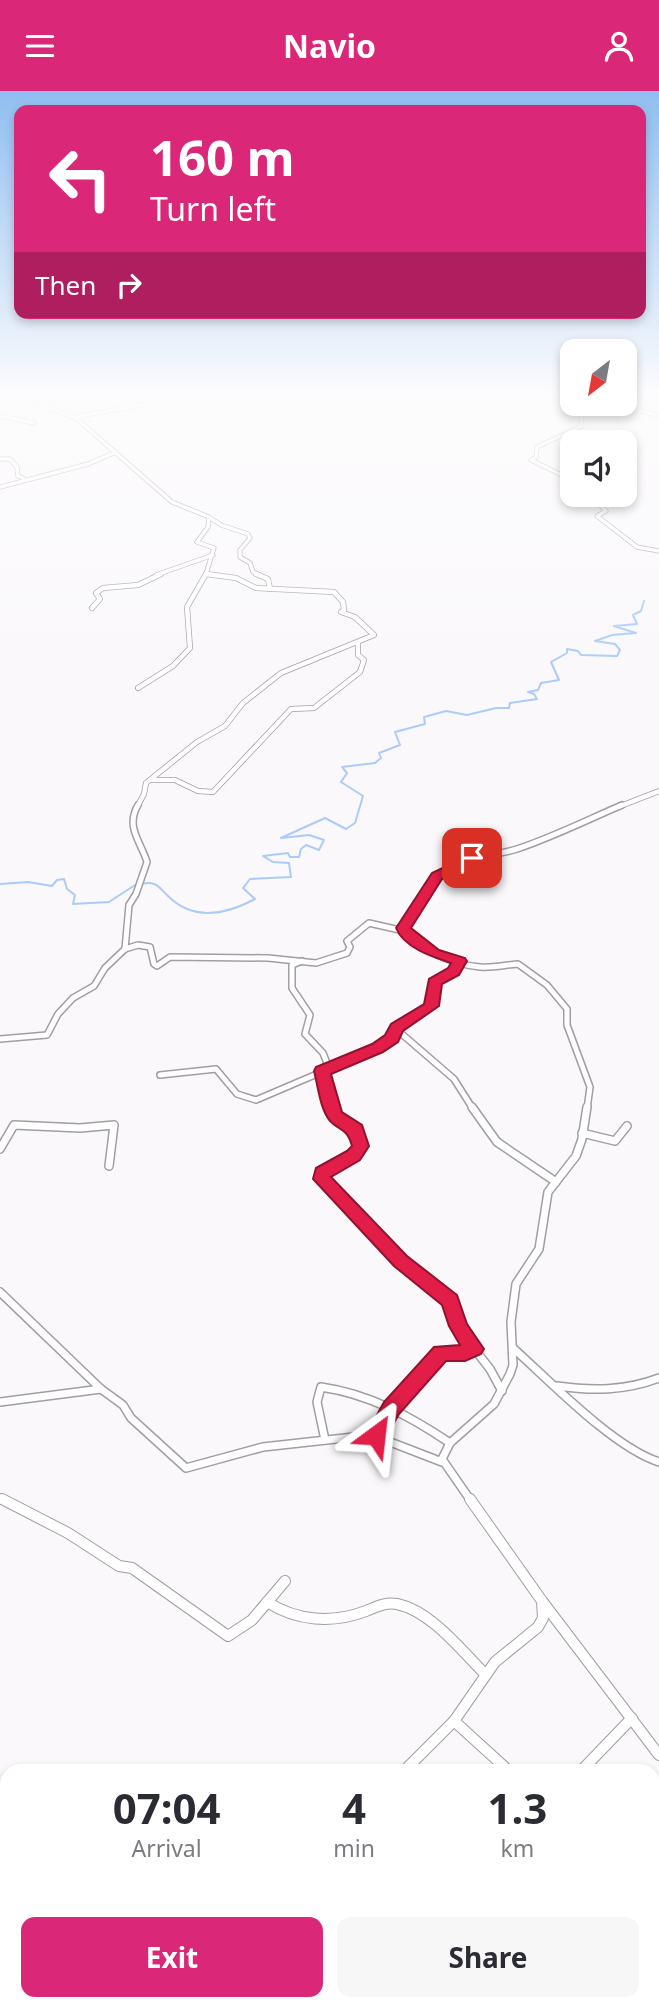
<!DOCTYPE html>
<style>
:root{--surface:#fff;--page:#f7f7f7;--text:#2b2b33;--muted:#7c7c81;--accent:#db2777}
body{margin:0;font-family:"Noto Sans",sans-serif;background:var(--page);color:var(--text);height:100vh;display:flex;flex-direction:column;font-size:26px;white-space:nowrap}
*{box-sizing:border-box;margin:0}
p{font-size:23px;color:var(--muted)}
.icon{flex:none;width:38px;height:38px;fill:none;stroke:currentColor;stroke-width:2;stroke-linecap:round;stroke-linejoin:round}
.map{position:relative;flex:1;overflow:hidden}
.side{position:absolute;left:0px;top:1673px;width:660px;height:247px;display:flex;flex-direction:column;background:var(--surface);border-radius:21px 21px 0 0;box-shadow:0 4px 10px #0003}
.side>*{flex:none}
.banner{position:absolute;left:14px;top:14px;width:632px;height:214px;border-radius:14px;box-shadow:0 4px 10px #0003;background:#db2777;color:#fff;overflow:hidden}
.needle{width:46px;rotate:211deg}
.tools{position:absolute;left:560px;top:248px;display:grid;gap:14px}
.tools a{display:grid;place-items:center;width:77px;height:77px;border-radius:14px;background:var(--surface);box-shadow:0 4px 10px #0003;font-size:35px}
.pin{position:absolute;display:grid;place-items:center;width:60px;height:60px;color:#fff;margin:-30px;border-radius:14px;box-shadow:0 4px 10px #0006}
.me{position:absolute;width:77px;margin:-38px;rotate:30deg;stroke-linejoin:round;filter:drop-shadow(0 0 5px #0008)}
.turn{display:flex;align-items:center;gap:24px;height:147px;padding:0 21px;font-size:32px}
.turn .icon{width:91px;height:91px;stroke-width:2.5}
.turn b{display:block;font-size:49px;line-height:60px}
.then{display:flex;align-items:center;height:66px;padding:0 21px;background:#0003;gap:14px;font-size:26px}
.eta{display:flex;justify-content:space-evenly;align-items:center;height:119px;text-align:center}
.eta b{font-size:42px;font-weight:700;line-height:49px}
.primary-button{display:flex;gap:14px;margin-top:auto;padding:14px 21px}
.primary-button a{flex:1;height:80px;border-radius:14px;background:var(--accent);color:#fff;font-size:28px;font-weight:700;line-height:80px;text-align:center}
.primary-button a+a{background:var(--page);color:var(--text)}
header{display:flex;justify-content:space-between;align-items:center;height:91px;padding:0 21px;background:var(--accent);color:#fff;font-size:32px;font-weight:700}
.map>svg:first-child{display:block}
</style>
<header><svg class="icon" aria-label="menu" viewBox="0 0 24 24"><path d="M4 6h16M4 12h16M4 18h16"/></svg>Navio<svg class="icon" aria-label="person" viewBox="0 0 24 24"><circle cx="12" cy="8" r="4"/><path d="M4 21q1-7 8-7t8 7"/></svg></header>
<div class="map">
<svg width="659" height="1919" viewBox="0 0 659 1919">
<rect width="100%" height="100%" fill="#faf8fb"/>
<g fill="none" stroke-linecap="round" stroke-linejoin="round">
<g stroke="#abccfb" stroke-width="2">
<polyline points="0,793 28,791 52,795 57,789 64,788 67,798 75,804 73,813 109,811 135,794"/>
<path d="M141,793C155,789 159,796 168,805C194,831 227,823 255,808L243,797L250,788L291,786L289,772L273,771L263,765L288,762L290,766H299L301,758L306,754L319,759L324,749L309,744L281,747L325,727L346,738L355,732L363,705L341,691L347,682L342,676L375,672L381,667L379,662L400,654L395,641L425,633L424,626L446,620L467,624L496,617H509L510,612L537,608L534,603L528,601L538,599L541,592L559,589L551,571L567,562V558L578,560L581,564L617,565L620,559L615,553L595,550L612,544L636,542L614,535L637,533L633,524L641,520L644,510"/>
</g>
<defs>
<g id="minor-far4">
<polyline points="34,305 35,311 77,328 172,411 209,426 208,436 197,451 214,457 206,483 215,484"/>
<polyline points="0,310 33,308"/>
<polyline points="42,313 69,310 75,305"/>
<polyline points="618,313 659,325"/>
<polyline points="0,325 34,332"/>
<polyline points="73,326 150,313 139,306 124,305"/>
<polyline points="0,368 10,368 17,376 18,385 23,387"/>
<polyline points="572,389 531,369 536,366 537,356 582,335 581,327 587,313"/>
<polyline points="0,396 88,373 116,361"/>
<polyline points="599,404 604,410 601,415 606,420 597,425 637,456 659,460"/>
<polyline points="209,426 221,434 248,443 250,447 240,459 240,466 250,472 253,481 260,484"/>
<polyline points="156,484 213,464"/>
</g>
<g id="minor-far3">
<polyline points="256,483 268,488 270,498"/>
<polyline points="92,517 100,508 96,502 103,497 138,494 161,483"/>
<polyline points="138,597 173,575 190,557 187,516 206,483"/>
<polyline points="152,689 175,689 198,700 213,701 291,618 314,617 360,581 364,569 358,564 358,552"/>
<polyline points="137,716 144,703 146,692 197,651 225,635 243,612 281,582 374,544 355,526 341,521 344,519 343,511 334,501 256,497 236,487 206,483"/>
<polyline points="618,716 659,700"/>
</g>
<g id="minor-far2">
<polyline points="125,858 138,854 150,856 154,873 157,875 170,866 268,867 316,872 347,862 350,856 347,850 369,832 404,840"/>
<polyline points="302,870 292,874 292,897 310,924 305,943 323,962 327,972 322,980 333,1018"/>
<polyline points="460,870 453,881 434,891 431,915 396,938 454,988 473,1018"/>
<path d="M0,948L47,944L58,923L73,907L94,895L105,877L125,858L129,814L136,803L147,771C141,751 125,736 138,714"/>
<polyline points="160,984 216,978 237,1003 256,1009 378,957 397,940"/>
<path d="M587,1018L590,996L567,934V918L547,894L518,873C505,874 492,877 480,876C455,874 417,859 403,837C418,821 423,798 440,783C461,765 492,766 517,758C553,746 587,729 622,714"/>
</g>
<g id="minor-far1">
<path d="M332,1016C338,1033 356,1037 361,1055L354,1064L322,1082V1088L400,1170L451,1209L462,1242L490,1278L502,1300"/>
<polyline points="472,1016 497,1051 556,1091"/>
<polyline points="582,1042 615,1050 627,1035"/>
<polyline points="0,1058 14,1034 80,1037 114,1034 109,1075"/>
<polyline points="0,1201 101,1298 123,1314 131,1327 186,1377 263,1356 372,1344 442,1371"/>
<path d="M513,1257C551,1291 613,1356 659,1371"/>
<path d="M557,1295C592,1300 625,1300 659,1287"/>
<polyline points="0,1311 101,1298"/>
<polyline points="376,1344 391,1317 441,1262 465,1262 474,1258"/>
<path d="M325,1349L317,1311L321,1296C369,1303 410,1325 450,1352"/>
<polyline points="0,1407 5,1410"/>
<polyline points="471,1410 442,1368 450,1352 494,1313 510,1283 513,1274 511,1231 516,1193 539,1158 548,1101 576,1065 582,1048 587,1016"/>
</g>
<g id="minor">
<polyline points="2,1408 68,1442 119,1475 132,1477 228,1545 252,1529 285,1490"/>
<polyline points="542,1510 659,1664"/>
<path d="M267,1511C297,1530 332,1533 366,1520C376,1516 385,1511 397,1513C431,1520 461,1559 485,1583"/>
<polyline points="454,1630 509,1680"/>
<polyline points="404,1680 454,1630 495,1571 538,1536 543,1527 542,1510 470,1408"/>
<polyline points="581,1680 632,1627"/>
<polyline points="653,1819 659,1818"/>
<polyline points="570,1913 570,1919"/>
</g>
<g id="primary">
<polyline points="0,1807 7,1808"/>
<polyline points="410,1913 437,1919"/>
</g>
</defs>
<use href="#minor-far4" stroke="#a09ea2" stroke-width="5"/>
<use href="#minor-far3" stroke="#a09ea2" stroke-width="6"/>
<use href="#minor-far2" stroke="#a09ea2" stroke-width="8"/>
<use href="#minor-far1" stroke="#a09ea2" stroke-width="10"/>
<use href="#minor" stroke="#a09ea2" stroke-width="12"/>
<use href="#primary" stroke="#6a66a2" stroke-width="18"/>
<use href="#minor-far4" stroke="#fff" stroke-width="3.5"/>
<use href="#minor-far3" stroke="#fff" stroke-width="4.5"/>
<use href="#minor-far2" stroke="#fff" stroke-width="5"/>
<use href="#minor-far1" stroke="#fff" stroke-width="7"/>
<use href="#minor" stroke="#fff" stroke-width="10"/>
<use href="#primary" stroke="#c2bef5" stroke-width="15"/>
</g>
<linearGradient id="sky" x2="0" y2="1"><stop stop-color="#8fbef0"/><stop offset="0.53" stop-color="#fdfcfd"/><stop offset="1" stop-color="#fdfcfd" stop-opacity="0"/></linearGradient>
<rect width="659" height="574" fill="url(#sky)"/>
<path fill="#e11d48" stroke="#92132f" stroke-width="2" d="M472,763L477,764V770L442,788L411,837L439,859L465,867L467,870L459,884L442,893L439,915L403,940L398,951L383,961L331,983L342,1021L362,1034L369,1055L360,1069L331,1086L407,1165L457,1204L467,1233L484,1258L481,1263L465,1270H446L399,1323L383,1351L376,1353L369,1351L366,1344L384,1311L434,1256L460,1254L449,1235L442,1214L394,1175L313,1088L316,1077L347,1060L352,1055C347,1037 341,1041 330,1030C320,1018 318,995 314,980L316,976L372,953L385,944L391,933L424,913L429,888L448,877L451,872C433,866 404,857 396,837L432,782Z"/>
</svg>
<div class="tools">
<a><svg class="needle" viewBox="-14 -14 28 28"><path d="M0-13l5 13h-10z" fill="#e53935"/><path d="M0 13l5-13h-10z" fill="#7c7c81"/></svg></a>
<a><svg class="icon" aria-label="sound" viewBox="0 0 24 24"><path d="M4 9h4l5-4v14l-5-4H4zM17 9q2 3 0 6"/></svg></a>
</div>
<div class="pin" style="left:472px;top:767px;background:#d93025"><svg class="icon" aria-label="arrive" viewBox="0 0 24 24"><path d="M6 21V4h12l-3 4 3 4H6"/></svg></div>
<svg class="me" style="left:376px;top:1344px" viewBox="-20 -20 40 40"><path d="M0-17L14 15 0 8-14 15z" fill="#e11d48" stroke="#fff" stroke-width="4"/></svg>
<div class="banner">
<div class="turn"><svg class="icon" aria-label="left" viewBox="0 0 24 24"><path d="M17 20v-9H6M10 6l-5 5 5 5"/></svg><div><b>160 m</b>Turn left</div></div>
<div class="then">Then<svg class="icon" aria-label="right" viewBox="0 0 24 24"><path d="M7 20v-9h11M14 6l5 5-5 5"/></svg></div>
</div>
<section class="side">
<div class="eta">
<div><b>07:04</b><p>Arrival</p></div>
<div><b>4</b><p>min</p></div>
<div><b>1.3</b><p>km</p></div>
</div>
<div class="primary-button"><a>Exit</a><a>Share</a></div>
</section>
</div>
